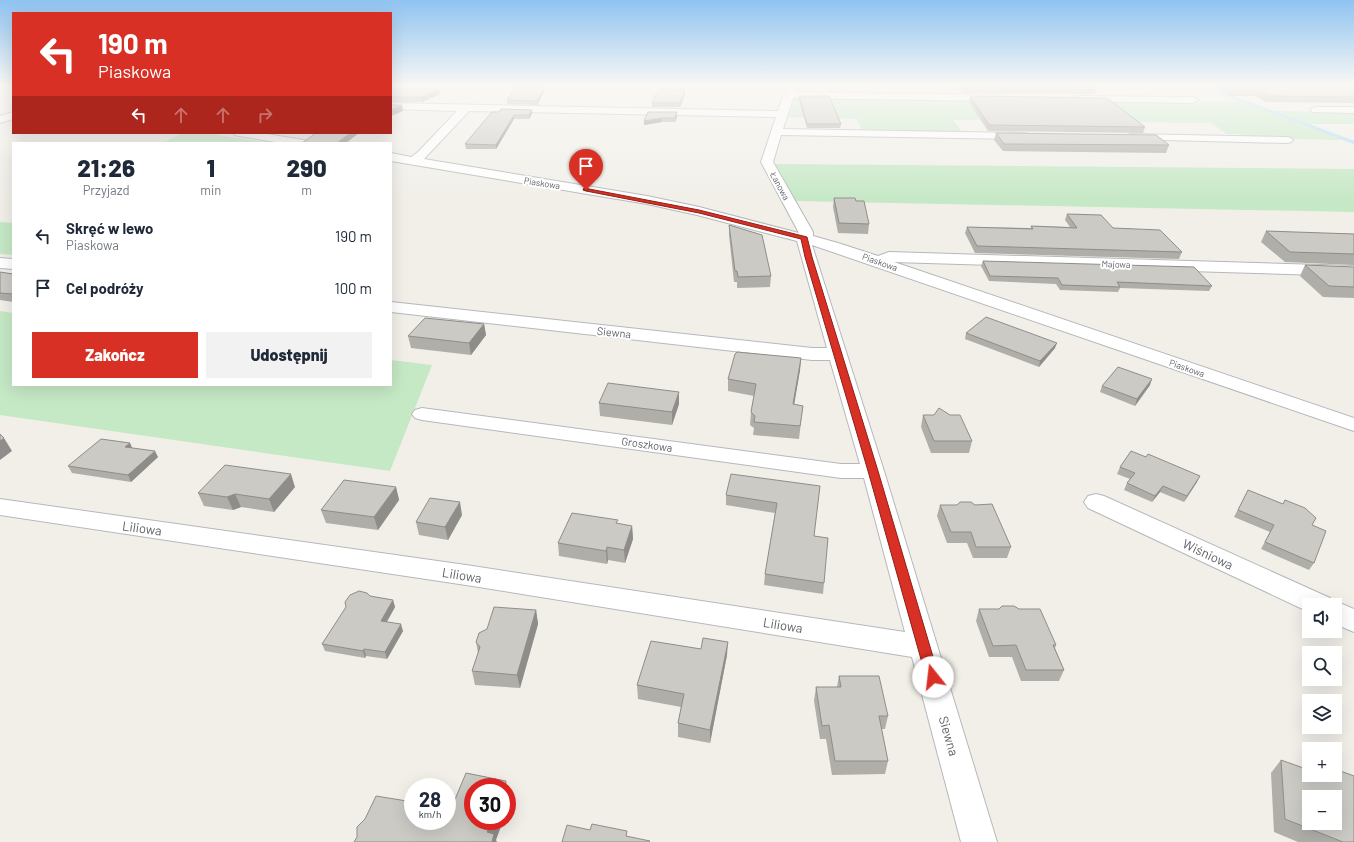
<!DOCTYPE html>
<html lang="pl">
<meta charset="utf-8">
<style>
:root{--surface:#fff;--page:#f2f2f3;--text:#1f2937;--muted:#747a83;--accent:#d93025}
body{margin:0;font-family:Barlow,sans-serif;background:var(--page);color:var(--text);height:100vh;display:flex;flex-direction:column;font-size:15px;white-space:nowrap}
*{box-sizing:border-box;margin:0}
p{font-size:13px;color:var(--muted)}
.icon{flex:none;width:22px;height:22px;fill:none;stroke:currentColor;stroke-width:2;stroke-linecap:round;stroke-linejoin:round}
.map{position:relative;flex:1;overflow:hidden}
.sheet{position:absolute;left:12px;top:142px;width:380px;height:244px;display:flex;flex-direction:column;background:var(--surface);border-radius:0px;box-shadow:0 4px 16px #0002}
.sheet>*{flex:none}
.guide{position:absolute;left:12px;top:12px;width:380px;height:122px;border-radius:0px;box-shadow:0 4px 16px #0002;background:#d93025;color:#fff;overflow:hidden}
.buttons{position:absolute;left:1302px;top:598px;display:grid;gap:8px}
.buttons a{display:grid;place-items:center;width:40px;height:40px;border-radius:0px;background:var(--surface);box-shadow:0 4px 16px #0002;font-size:20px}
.speed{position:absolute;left:404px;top:778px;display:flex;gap:8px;font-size:20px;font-weight:700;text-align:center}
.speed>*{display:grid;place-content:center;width:52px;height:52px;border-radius:50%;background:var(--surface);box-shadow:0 4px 16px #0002;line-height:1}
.speed small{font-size:10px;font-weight:400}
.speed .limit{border:6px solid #d22;background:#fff;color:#111}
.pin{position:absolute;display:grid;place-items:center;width:34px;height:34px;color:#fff;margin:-41px -17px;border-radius:50% 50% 50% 0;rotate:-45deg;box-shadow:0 0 4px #0007}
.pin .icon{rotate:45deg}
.me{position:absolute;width:44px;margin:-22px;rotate:344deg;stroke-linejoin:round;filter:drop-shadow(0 0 3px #0008)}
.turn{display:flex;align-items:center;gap:14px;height:84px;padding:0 20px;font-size:18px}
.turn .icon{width:52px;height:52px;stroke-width:2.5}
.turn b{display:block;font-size:28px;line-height:34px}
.lanes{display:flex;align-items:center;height:38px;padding:0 20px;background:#0003;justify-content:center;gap:20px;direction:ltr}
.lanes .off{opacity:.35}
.eta{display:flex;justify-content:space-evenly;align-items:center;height:68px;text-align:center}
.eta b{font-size:24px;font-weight:800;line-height:28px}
.button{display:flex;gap:8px;margin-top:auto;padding:8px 20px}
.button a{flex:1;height:46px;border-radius:0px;background:var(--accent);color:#fff;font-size:16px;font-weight:800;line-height:46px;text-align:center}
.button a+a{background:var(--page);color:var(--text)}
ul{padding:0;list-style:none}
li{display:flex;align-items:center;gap:12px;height:52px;padding:0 20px}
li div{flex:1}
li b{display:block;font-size:15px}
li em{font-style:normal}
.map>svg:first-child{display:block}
</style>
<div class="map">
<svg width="1354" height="842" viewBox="0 0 1354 842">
<rect width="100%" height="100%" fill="#f1efe8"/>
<g fill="#c5e8c5">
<polygon points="1196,85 1205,85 1274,111 1354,112 1354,124 1310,124 1354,141 1354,144 1343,140 1245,138 1240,134 1227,134 1211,123 953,120 963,133 863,132 857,119 788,117 795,97 1238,102"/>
<polygon points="182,133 206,133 267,143 163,143"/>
<polygon points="774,164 1354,169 1354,212 795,201"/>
<polygon points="0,222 13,223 13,255 0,254"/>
<polygon points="0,311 13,313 13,385 391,385 391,360 432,365 390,471 0,415"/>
</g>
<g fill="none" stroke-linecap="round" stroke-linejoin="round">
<polygon fill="#aadaff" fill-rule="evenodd" points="1198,85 1204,85 1354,141 1354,144"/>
<defs>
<g id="street">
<path d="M787,85H797L795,92L998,95L1003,98L998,101L793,98L783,129L1024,133L1028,134L1030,136L1028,138L1024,139L781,135L773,162L813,232V236L838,243L878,256L889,252L1354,266V276L894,262L1354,418V431L812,245L884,471L997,842H961L912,657L466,585L0,515V499L466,565L905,632L864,478H841L422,420L415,418L412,414L415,410L422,408L841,464H860L830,360H812L391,312V302L812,348H827L797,241L697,215L647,204L391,161V153L411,157L418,152L457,111L391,109V103L778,111ZM469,111L776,117L761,162L799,233L699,207L647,196L424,159Z"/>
<polygon points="1079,96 1193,97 1198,100 1193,103 1075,101 1074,99 1075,97"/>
<polygon points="1316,107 1354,107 1354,113 1312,112 1311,110 1312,108"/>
<polygon points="13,112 13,119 0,123 0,116"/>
<polygon points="233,133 261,133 303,140 307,141 309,143 281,143 239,136 235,135"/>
<polygon points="1131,134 1287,137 1291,138 1293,140 1291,142 1287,143 1127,139 1125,137 1127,135"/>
<polygon points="0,258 13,259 13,269 0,268"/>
<polygon points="1096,494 1104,496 1330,598 1332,602 1335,601 1354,609 1354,632 1335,624 1335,605 1309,605 1309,612 1088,508 1084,502 1088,496"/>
</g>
</defs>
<use href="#street" stroke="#b5b8bc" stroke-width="2"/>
<use href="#street" fill="#fff" fill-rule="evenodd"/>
</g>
<g fill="#afaea9">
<polygon points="959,85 1089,85 1096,90 1094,94 962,93 959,87"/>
<polygon points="1212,85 1354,85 1354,103 1266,102 1256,96 1230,96"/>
<polygon points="391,89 439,89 440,94 422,102 391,102"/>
<polygon points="545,90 537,105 507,104 507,100"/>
<polygon points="685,94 680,107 652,107 652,103"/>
<polygon points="799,96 841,124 840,128 807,128 799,100"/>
<polygon points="970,96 1145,127 1143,133 988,131 969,102"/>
<polygon points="532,110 532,114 529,119 514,119 496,149 466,149 465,144 499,112"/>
<polygon points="648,112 677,117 675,122 662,122 644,125"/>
<polygon points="996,133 1169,145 1166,153 1003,151 994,140"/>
<polygon points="834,198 856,201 869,224 868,234 838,233 833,207"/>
<polygon points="1067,214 1113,228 1182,252 1179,259 975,253 965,233 967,227 1031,228 1031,226 1070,227 1065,220"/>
<polygon points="729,225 771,276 770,287 737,288 737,282 734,282 729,235"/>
<polygon points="1266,231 1354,234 1354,265 1285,262 1261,242"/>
<polygon points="983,261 1212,286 1209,291 1120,288 1118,292 1060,290 1056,284 989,281 981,266"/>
<polygon points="1305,265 1354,267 1354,298 1323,297 1300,276"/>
<polygon points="0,272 13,274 13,302 0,300"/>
<polygon points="484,324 486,335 471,355 411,348 408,336"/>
<polygon points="966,333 1055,348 1039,367 965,339"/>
<polygon points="801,358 800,370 794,405 803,406 799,439 753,435 754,428 750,425 751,412 754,396 728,391 728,379"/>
<polygon points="1150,385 1135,406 1100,392 1102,386"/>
<polygon points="599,403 679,404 672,425 600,416"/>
<polygon points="923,415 972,441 969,453 931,453 921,427"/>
<polygon points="130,443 132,448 158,457 131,482 72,473 68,466"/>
<polygon points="1120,467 1197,482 1184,502 1160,492 1152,502 1124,490 1127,483 1130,479 1117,474"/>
<polygon points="820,486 814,536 824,583 823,594 764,585 765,574 775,513 726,505 726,495"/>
<polygon points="295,487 274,512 241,507 233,510 204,506 198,493"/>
<polygon points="396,487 399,500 378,530 326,523 321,510"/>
<polygon points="1248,490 1283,504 1285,500 1312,525 1314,563 1309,570 1261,549 1270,532 1234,517"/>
<polygon points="940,505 1011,547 1007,558 973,558 967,543 947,543 937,516"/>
<polygon points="462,515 448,540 419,535 416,522"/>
<polygon points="632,526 633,539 625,563 608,560 607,564 559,556 558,543"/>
<polygon points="370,596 393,600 395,607 387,622 403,631 387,659 366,656 365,658 325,651 322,644"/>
<polygon points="979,609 1056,645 1055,648 1064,670 1059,681 1021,681 1012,657 989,657 976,621"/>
<polygon points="536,610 538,624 520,688 475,685 472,671 478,653 476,642"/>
<polygon points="727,655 710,743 678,737 678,723 681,707 638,699 637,685"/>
<polygon points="839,676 888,716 885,729 881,729 888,761 885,774 832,775 826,739 820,739 814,701 816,687 837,687"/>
<polygon points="1281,760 1309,775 1335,775 1354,842 1298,842 1274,832 1271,773"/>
</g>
<g fill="#8f8d8a">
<polygon points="545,86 545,90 537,105 537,101"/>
<polygon points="439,89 440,94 422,102 421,97"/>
<polygon points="685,90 685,94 680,107 680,103"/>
<polygon points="402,105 403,111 391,116 391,110"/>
<polygon points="532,110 532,114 529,119 529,115"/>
<polygon points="677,112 677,117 675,122 675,118"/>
<polygon points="514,115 514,119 496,149 496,145"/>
<polygon points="662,118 662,122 644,125 644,121"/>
<polygon points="350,133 359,133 346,143 337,143"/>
<polygon points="484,324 486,335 471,355 469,343"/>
<polygon points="1057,343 1055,348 1039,367 1040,361"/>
<polygon points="801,358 800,370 792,417 793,404"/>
<polygon points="1152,379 1150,385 1135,406 1137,399"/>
<polygon points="679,392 679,404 672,425 672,412"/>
<polygon points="4,438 12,451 0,460 0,441"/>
<polygon points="130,443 133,450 125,447"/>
<polygon points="155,451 158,457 131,482 128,475"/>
<polygon points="291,474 295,487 274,512 269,499"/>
<polygon points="1200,476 1197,482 1184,502 1187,496"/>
<polygon points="1163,486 1160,492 1152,502 1155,496"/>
<polygon points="396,487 399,500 378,530 374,517"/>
<polygon points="235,494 241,507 233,510 227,497"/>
<polygon points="460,502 462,515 448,540 445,527"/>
<polygon points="632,526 633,539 625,563 624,550"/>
<polygon points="607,547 608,560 607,564 606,551"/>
<polygon points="393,600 395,607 383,628 381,621"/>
<polygon points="536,610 538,624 520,688 517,675"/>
<polygon points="401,624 403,631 387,659 385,652"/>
<polygon points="728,642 727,655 710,743 710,730"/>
<polygon points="364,649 366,656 365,658 363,651"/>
<polygon points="506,781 510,800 507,809 507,787 504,787"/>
<polygon points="491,821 503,821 496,840 497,842 490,842 487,832"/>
</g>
<g fill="#cccac5" stroke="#8f8d8a" fill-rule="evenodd">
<polygon points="961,85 1089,85 1096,90 963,89"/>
<polygon points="1225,85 1354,85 1354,97 1269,96 1259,90 1233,90"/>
<polygon points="516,86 545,86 537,101 507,100"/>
<polygon points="391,89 439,89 421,97 391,97"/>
<polygon points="660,89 685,90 680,103 652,103 657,92 659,92"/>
<polygon points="799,96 829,96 841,124 807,124"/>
<polygon points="970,96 1107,98 1145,127 989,125"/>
<polygon points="391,105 402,105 391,110"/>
<polygon points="501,109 532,110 529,115 514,115 496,145 465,144 492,112 499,112"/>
<polygon points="648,112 677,112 675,118 662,118 644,121"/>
<polygon points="316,133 350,133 337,143 302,143"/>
<polygon points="996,133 1156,135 1169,145 1004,144"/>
<polygon points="834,198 855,198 856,201 864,201 869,224 839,223"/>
<polygon points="1067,214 1101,215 1113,228 1160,230 1182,252 977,246 967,227 1033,229 1031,226 1077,228"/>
<polygon points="729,225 762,235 771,276 738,277 737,271 735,271"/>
<polygon points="1266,231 1354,234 1354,254 1290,252"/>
<polygon points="983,261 1194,267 1212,286 1117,282 1120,287 1062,285 1058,278 990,276"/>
<polygon points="1305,265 1354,267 1354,287 1329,286"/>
<polygon points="0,272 13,274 13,294 0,293"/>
<polygon points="986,317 1057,343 1040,361 966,333"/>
<polygon points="425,318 484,324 469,343 408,336"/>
<polygon points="737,352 801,358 793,404 803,406 800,426 754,422 755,416 751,412 756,384 728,379 735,354"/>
<polygon points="1118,367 1152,379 1137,399 1102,386"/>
<polygon points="608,383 679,392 672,412 599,403"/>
<polygon points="939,408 950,415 960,415 972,441 934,441 923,415 934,415"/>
<polygon points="0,434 4,438 0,441"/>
<polygon points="101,439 130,443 125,447 155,451 128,475 68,466"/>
<polygon points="1131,451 1146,457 1148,454 1200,476 1187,496 1163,486 1155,496 1127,483 1135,473 1120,467"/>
<polygon points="225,465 291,474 269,499 235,494 227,497 198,493"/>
<polygon points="731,474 820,486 814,536 828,538 824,583 765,574 777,503 726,495"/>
<polygon points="344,480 396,487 374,517 321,510"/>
<polygon points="1248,490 1283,504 1285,500 1305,508 1316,518 1312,525 1326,531 1314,563 1265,542 1274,525 1238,510"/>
<polygon points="430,498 460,502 445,527 416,522"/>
<polygon points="960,502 971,502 975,505 992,504 1011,547 976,547 971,532 951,532 940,505 957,505"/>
<polygon points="572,513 618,520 616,523 632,526 624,550 607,547 606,551 558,543"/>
<polygon points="359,591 367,593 370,596 393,600 381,621 401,624 385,652 364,649 363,651 322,644 346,607 345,602 350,595"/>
<polygon points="1002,606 1014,606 1019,609 1040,609 1056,645 1053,645 1064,670 1026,670 1016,645 993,646 979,609 999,609"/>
<polygon points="494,607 536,610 517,675 472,671 480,647 476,642 479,633 487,629"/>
<polygon points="703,638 728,642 710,730 678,723 684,694 637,685 651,641 701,649"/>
<polygon points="839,676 879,676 888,716 879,716 888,761 835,761 829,725 822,726 816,687 841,687"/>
<path d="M1281,760L1309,770V775H1323L1325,776V775H1335V769L1354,776V842H1343L1285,819ZM1309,797H1335V823H1309Z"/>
<polygon points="466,773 506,781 504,787 473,787 473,821 491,821 487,832 494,834 492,842 354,842 357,837 357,827 365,819 376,796 413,802 413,821 447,821 447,808 451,809"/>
<polygon points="592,824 627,831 626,836 650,841 649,842 562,842 567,825 590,830"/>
</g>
<linearGradient id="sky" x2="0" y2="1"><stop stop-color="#8fc3f1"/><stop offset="0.42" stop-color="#f9f8f5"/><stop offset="1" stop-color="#f9f8f5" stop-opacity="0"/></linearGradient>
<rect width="1354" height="203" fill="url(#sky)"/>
<polygon fill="#d93025" stroke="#8d1f18" points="584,188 699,210 807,237 812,257 878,471 939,677 937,681 933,683 928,681 926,677 868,471 805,257 801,239 699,213 586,191 583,190"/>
<g text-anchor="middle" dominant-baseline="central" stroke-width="4" stroke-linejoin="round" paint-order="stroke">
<g font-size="9" fill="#5f6368" stroke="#fff">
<text transform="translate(542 183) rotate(9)">Piaskowa</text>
<text transform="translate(780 186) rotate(61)">Łanowa</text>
<text transform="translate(880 262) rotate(19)">Piaskowa</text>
<text transform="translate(1116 264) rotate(2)">Majowa</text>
<text transform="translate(1187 368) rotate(19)">Piaskowa</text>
</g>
<g font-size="11" fill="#5f6368" stroke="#fff">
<text transform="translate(614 332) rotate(6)">Siewna</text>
<text transform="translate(647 444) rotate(8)">Groszkowa</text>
</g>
<g font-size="13" fill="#5f6368" stroke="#fff">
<text transform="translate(142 528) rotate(8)">Liliowa</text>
<text transform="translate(1208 554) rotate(25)">Wiśniowa</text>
<text transform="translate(462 575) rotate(9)">Liliowa</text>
<text transform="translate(783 625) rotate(9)">Liliowa</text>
<text transform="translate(949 736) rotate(74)">Siewna</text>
</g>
</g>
</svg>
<div class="buttons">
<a><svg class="icon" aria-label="sound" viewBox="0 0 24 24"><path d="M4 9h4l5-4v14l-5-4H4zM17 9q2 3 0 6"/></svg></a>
<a><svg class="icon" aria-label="search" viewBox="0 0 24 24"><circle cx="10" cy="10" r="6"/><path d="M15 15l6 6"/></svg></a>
<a><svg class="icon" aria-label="layers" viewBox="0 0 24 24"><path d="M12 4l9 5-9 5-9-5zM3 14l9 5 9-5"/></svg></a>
<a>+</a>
<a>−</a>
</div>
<div class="speed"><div>28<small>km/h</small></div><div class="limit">30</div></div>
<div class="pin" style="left:586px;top:190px;background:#d93025"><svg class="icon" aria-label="arrive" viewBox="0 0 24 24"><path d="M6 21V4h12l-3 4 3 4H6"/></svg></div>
<svg class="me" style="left:933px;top:677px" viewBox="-20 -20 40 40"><circle r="19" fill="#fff"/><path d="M0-13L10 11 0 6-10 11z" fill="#d93025"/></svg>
<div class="guide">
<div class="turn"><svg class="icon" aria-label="left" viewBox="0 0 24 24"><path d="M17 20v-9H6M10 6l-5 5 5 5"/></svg><div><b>190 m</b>Piaskowa</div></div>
<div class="lanes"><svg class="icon" aria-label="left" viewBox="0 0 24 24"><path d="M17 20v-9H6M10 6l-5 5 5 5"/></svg><svg class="icon off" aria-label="ahead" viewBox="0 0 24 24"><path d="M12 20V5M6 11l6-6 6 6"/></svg><svg class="icon off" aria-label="ahead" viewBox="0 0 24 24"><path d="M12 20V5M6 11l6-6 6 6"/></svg><svg class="icon off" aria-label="right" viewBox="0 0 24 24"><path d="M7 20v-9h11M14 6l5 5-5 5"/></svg></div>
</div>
<section class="sheet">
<div class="eta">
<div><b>21:26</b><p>Przyjazd</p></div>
<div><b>1</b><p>min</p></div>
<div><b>290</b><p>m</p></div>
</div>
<ul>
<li><svg class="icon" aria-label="left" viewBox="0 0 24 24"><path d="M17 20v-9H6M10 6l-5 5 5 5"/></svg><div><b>Skręć w lewo</b><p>Piaskowa</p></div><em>190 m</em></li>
<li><svg class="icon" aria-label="arrive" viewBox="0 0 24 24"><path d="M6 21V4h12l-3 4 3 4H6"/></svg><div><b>Cel podróży</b></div><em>100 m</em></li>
</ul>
<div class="button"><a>Zakończ</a><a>Udostępnij</a></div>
</section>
</div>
